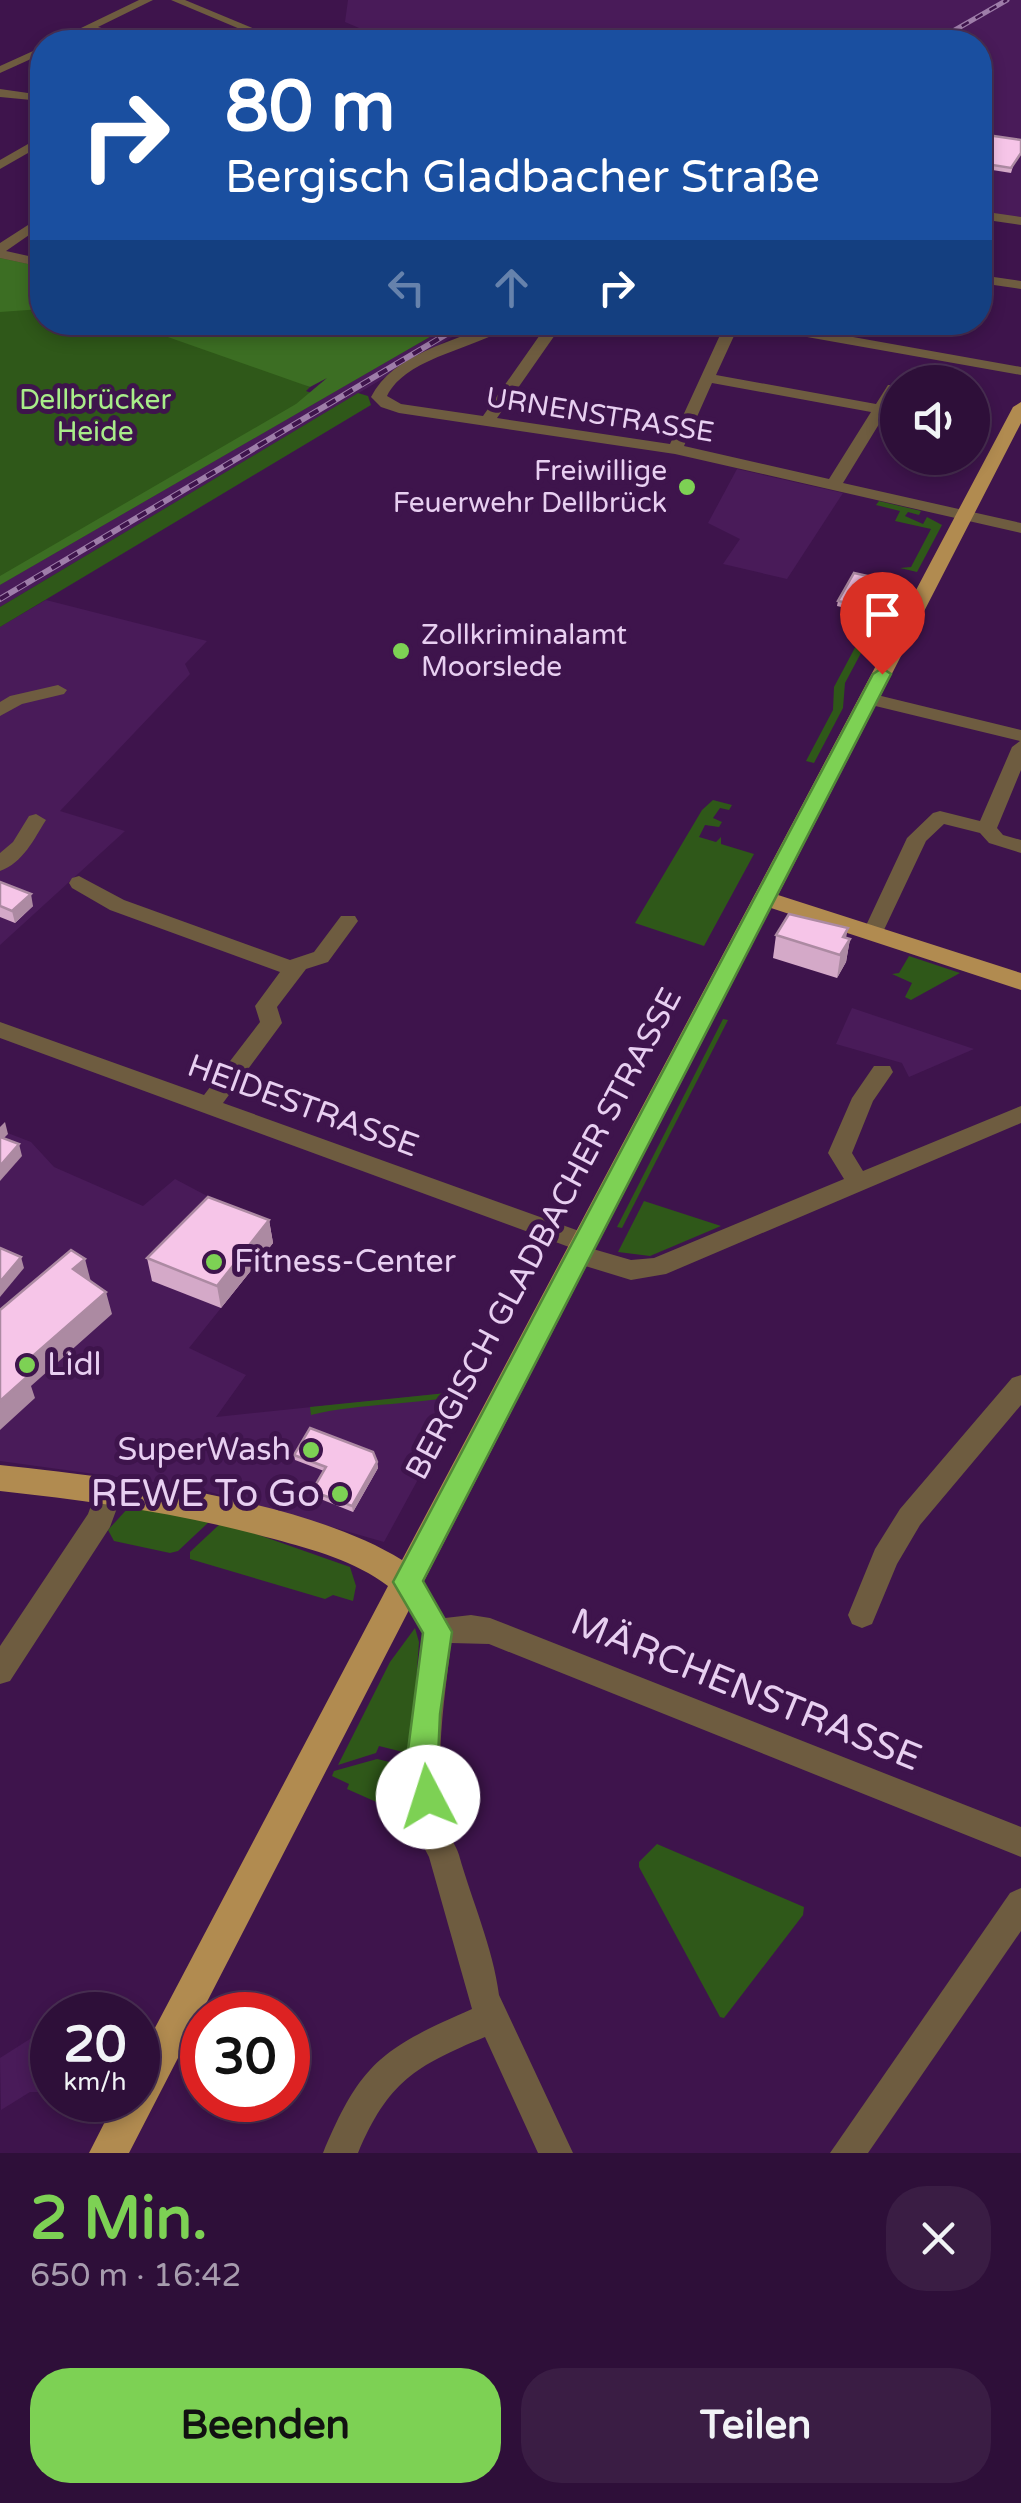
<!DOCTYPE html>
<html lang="de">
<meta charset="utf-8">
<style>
:root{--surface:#2e0f39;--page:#3a1d44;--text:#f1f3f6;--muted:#a79cae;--line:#492f53;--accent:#7dd154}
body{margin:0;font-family:"Varela Round",sans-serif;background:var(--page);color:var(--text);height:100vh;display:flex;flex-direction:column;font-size:38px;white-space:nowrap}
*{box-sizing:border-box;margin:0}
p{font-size:32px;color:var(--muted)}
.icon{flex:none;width:55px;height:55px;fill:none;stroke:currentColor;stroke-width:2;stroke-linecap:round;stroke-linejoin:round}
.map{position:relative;height:2153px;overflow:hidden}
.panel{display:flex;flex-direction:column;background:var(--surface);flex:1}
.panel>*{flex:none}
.guide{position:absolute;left:30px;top:30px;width:962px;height:305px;border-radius:40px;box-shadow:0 5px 15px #0003,0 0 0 2px var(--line);background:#1a4fa0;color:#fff;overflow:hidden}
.controls{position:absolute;left:880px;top:365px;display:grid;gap:20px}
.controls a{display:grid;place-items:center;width:110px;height:110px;border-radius:50%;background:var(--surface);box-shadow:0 5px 15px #0003,0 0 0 2px var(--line);font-size:50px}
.speed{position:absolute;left:30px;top:1992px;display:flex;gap:20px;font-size:50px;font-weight:700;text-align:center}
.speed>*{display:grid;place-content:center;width:130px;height:130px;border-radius:50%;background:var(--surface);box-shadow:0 5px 15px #0003,0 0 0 2px var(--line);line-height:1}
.speed small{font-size:25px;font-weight:400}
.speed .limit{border:15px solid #d22;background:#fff;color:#111}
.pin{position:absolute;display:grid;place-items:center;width:85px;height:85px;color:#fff;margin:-102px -42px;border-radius:50% 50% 50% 0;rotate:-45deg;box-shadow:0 0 10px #0007}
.pin .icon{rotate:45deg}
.me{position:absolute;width:110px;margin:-55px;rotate:355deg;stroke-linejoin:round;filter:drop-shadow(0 0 8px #0008)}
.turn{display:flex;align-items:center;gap:35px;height:210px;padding:0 30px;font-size:45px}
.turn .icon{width:130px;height:130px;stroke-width:2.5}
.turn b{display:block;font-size:70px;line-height:85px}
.lanes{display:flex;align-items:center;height:95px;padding:0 30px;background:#0003;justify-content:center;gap:50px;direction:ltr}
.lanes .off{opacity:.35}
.round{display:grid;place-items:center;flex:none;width:105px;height:105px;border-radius:40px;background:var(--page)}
.head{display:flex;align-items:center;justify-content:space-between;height:170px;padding:0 30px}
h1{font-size:60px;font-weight:700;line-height:75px;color:var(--accent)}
.cta{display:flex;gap:20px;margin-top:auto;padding:20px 30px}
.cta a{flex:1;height:115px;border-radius:40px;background:var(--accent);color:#111;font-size:40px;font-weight:700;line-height:115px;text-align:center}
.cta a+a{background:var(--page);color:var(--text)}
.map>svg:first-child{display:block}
</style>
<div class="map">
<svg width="1021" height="2153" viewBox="0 0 1021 2153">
<rect width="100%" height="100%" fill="#3e144c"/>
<g fill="#491b59">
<polygon points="348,0 1021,0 1021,218 980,212 980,42 392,42 345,22"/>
<polygon points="454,323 476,323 0,607 0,585"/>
<polygon points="737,469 843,493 787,579 723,564 740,539 708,523"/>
<polygon points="46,600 207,641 185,664 190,674 60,811 125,831 0,945 0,627"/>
<polygon points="852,1008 974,1049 909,1077 902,1063 836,1044"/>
<polygon points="0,1130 31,1142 54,1167 143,1206 175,1179 226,1206 273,1243 189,1348 246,1375 216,1417 466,1391 384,1542 196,1488 0,1461"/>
<polygon points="52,2025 52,2092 30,2092 1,2110 0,2058"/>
</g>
<g fill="#2f5819">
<polygon points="0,257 42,265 42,322 328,322 376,332 303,384 310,387 306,391 320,396 0,578"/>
<polygon points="358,393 368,396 371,405 0,627 0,607"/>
<polygon points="879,501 921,511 919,515 908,512 905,516 923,524 927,517 942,525 917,572 900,568 911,567 931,529 895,521 900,511 876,505"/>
<polygon points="851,630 873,638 871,645 861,653 845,683 843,708 814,763 806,761 833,710 834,687 858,642 849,636"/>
<polygon points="713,800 732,805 729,810 720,808 713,818 722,822 719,827 705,825 699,837 716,842 721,837 721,844 754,854 704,946 635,923 702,810"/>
<polygon points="909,956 960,973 911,1000 905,997 912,983 892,974 899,973"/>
<polygon points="723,1019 728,1020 622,1228 617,1227"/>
<polygon points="644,1201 721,1226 650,1256 618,1252"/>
<path d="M479,1367L474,1392C420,1406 363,1402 311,1415L310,1407L466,1391Z"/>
<polygon points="129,1507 211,1520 178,1551 170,1553 114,1541 108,1530"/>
<polygon points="222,1522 350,1567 356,1586 353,1601 333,1595 325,1599 190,1559 190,1552"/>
<polygon points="415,1628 419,1642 411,1754 379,1746 376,1753 338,1765 390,1662"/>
<polygon points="397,1758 412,1763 417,1820 347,1789 349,1784 332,1776 334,1771 377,1759 394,1763"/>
<polygon points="657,1844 804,1907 803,1915 724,2018 720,2017 639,1867 639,1862"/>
</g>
<g fill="#3c6e23">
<polygon points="0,258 42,267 42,309 0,312"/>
<path d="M328,323C370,331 411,322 454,323L0,585V576L296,404L327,378L310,387L128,323Z"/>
</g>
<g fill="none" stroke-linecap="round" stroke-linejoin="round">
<g fill="#6e5c40" fill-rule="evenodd">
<path d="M139,0H153L98,27L149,42C129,42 111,32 92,32C78,32 67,43 52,42Z"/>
<polygon points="171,0 185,0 286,42 271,42"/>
<polygon points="42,47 42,54 0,73 0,66"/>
<polygon points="0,89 42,95 42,101 0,97"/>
<polygon points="42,136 42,145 0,169 0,160"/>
<polygon points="980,211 1021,217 1021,225 980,219"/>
<polygon points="42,216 42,226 6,251 42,259 42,267 0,258 0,243"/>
<polygon points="980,275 1021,281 1021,289 980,283"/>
<path d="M496,322H515C481,349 407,355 387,396L401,404L483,416L549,322H564L497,418L670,444L726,322H769L1021,367V375L739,325L716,375L876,404L888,385H898V393L843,483L1021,523V533L675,454L399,413L381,407L371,397C393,353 455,342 496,322ZM712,383L871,412L829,479L684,446Z"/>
<polygon points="58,685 67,690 64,694 22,704 0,716 0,702 10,696"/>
<polygon points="869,693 1021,730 1021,770 997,828 1003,835 1021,840 1021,853 989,843 980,833 944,824 926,841 883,932 873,939 863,932 907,838 933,813 940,811 980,821 1012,747 1020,741 863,703 860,699"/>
<path d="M36,814L46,820C34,839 23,863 0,871V853L13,842L29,816Z"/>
<polygon points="79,876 124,900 290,960 314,952 341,916 355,916 358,921 328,962 306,969 277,1007 282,1023 223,1103 593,1236 596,1243 593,1249 631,1260 654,1258 844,1179 828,1153 852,1098 874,1066 890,1066 893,1072 873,1101 852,1153 863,1171 1021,1106 1021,1123 666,1274 631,1280 569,1261 566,1254 569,1247 0,1038 0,1022 204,1095 260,1022 255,1006 280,972 110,910 72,888 69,883 72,878"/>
<polygon points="1021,1375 1021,1405 920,1525 897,1564 872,1624 862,1628 852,1624 848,1615 875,1549 900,1509 1012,1378"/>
<polygon points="110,1477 120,1481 124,1489 110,1527 10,1681 0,1684 0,1646 88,1514 100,1481"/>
<path d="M407,1569L417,1573L445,1618L471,1615L490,1618L1021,1827V1857L489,1644L451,1643C444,1705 433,1765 447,1827C449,1837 456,1845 459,1855C472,1901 493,1948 499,1995L573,2153H538L485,2037C415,2066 388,2082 358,2153H323C361,2062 383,2048 472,2009L429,1857L418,1836L408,1758L423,1634L393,1582L397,1573Z"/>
<polygon points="1021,1888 1021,1931 868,2153 830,2153 1010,1893"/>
</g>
<path fill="#b18b50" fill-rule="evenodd" d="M1021,402V423L778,895L1021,973V990L771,908L129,2153H89L116,2100H138V2060L388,1586C355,1561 314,1550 274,1539C184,1514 93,1501 0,1491V1465C117,1478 302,1498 402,1560L1013,407Z"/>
<defs>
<polyline id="rail-far1" points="934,42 1007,0"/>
<polyline id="rail" points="0,599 467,322"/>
</defs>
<use href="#rail-far1" stroke="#9e7da9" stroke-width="5"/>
<use href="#rail" stroke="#9e7da9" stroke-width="6"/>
<use href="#rail-far1" stroke="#3e144c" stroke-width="2.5" stroke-dasharray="8" stroke-linecap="butt"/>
<use href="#rail" stroke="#3e144c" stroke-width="4" stroke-dasharray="10" stroke-linecap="butt"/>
</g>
<g fill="#d4a9c8">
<polygon points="980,134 1021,140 1011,173 980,168"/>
<polygon points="877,578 876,584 862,612 837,606 838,601"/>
<polygon points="0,882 33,906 15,923 0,917"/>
<polygon points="776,935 850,939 846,962 837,978 773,958"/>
<polygon points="269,1220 273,1243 221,1308 152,1281 147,1258"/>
<polygon points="294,1455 377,1462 378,1468 353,1512 313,1496 312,1491 324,1471 295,1460"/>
</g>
<g fill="#ac8aa2">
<polygon points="877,578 876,584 862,612 862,606"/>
<polygon points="31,894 33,906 15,923 12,911"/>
<polygon points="848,928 844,948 850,939 846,962 837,978 843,937"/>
<polygon points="5,1122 8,1134 0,1142 0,1127"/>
<polygon points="19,1144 22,1156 0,1181 0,1166"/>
<polygon points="269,1220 273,1243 221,1308 217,1286"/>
<polygon points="21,1257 24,1268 0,1297 0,1282"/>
<polygon points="85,1259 91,1282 73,1269"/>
<polygon points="106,1292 112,1314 31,1386 35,1398 0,1430 0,1401 18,1369"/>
<polygon points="377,1462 378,1468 353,1512 352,1506"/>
</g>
<g fill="#f6c5e8" stroke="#ac8aa2" stroke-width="2.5">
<polygon points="980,134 1021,140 1021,153 1011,168 980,163"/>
<polygon points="854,573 877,578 862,606 838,601"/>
<polygon points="0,882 31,894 12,911 0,906"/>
<polygon points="789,914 848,928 843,937 850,939 840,955 776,935"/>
<polygon points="0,1137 19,1144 0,1166"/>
<polygon points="208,1197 269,1220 217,1286 147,1258"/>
<polygon points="0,1248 21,1257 0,1282"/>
<polygon points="71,1250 85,1259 73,1269 106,1292 18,1369 28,1376 0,1401 0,1310"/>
<polygon points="310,1428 373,1452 377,1462 352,1506 312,1491 326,1467 294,1455"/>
</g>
<polygon fill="#7dd154" stroke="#518837" stroke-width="2.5" points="882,668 891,674 423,1581 452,1632 440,1714 438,1758 443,1797 438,1808 428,1812 417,1808 407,1758 423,1633 393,1582 873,674"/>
<g fill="#7dd154" stroke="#3e144c" stroke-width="4">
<circle cx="687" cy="487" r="10"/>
<circle cx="401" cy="651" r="10"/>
<circle cx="214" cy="1262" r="10"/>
<circle cx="27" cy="1365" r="10"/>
<circle cx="311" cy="1450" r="10"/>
<circle cx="340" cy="1494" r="10"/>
</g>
<g text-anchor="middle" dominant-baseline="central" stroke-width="10" stroke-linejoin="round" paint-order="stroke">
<g font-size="28" fill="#a8ed89" stroke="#3e144c">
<text x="95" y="400">Dellbrücker<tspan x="95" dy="32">Heide</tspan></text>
</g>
<g font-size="28" fill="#e8cff1" stroke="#3e144c">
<text transform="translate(600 415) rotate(9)">URNENSTRASSE</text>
</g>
<g font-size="28" fill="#e8cff1" stroke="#3e144c" text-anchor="end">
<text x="667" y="471">Freiwillige<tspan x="667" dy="32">Feuerwehr Dellbrück</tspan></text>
<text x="421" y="635" text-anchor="start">Zollkriminalamt<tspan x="421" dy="32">Moorslede</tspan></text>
</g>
<g font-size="32" fill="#e8cff1" stroke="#3e144c">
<text transform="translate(303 1106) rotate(20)">HEIDESTRASSE</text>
<text transform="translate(544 1234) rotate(-62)">BERGISCH GLADBACHER STRASSE</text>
</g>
<g font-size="32" fill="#e8cff1" stroke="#3e144c" text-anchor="start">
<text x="234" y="1262">Fitness-Center</text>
<text x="47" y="1365">Lidl</text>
<text x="291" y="1450" text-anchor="end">SuperWash</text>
</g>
<g font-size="38" fill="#e8cff1" stroke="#3e144c" text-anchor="end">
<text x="320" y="1494">REWE To Go</text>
</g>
<g font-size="38" fill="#e8cff1" stroke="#3e144c">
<text transform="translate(746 1690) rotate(22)">MÄRCHENSTRASSE</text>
</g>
</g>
</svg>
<div class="controls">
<a><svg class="icon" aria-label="sound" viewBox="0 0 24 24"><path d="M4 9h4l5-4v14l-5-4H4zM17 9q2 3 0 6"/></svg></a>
</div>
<div class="speed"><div>20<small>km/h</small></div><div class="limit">30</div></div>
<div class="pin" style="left:882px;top:674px;background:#d93025"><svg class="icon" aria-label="arrive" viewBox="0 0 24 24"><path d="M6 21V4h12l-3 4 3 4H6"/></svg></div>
<svg class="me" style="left:428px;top:1797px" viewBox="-20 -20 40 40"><circle r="19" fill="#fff"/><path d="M0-13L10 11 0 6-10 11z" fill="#7dd154"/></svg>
<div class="guide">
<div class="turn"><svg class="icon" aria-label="right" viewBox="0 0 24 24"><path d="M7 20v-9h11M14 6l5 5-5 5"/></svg><div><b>80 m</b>Bergisch Gladbacher Straße</div></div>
<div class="lanes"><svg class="icon off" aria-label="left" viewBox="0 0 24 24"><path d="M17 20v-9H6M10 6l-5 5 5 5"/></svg><svg class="icon off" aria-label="ahead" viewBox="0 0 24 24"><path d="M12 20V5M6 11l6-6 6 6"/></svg><svg class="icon" aria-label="right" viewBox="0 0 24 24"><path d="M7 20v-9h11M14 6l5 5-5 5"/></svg></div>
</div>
</div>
<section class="panel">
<div class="head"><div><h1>2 Min.</h1><p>650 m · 16:42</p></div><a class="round"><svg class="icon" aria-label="close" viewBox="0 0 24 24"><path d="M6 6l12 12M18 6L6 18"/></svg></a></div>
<div class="cta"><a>Beenden</a><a>Teilen</a></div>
</section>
